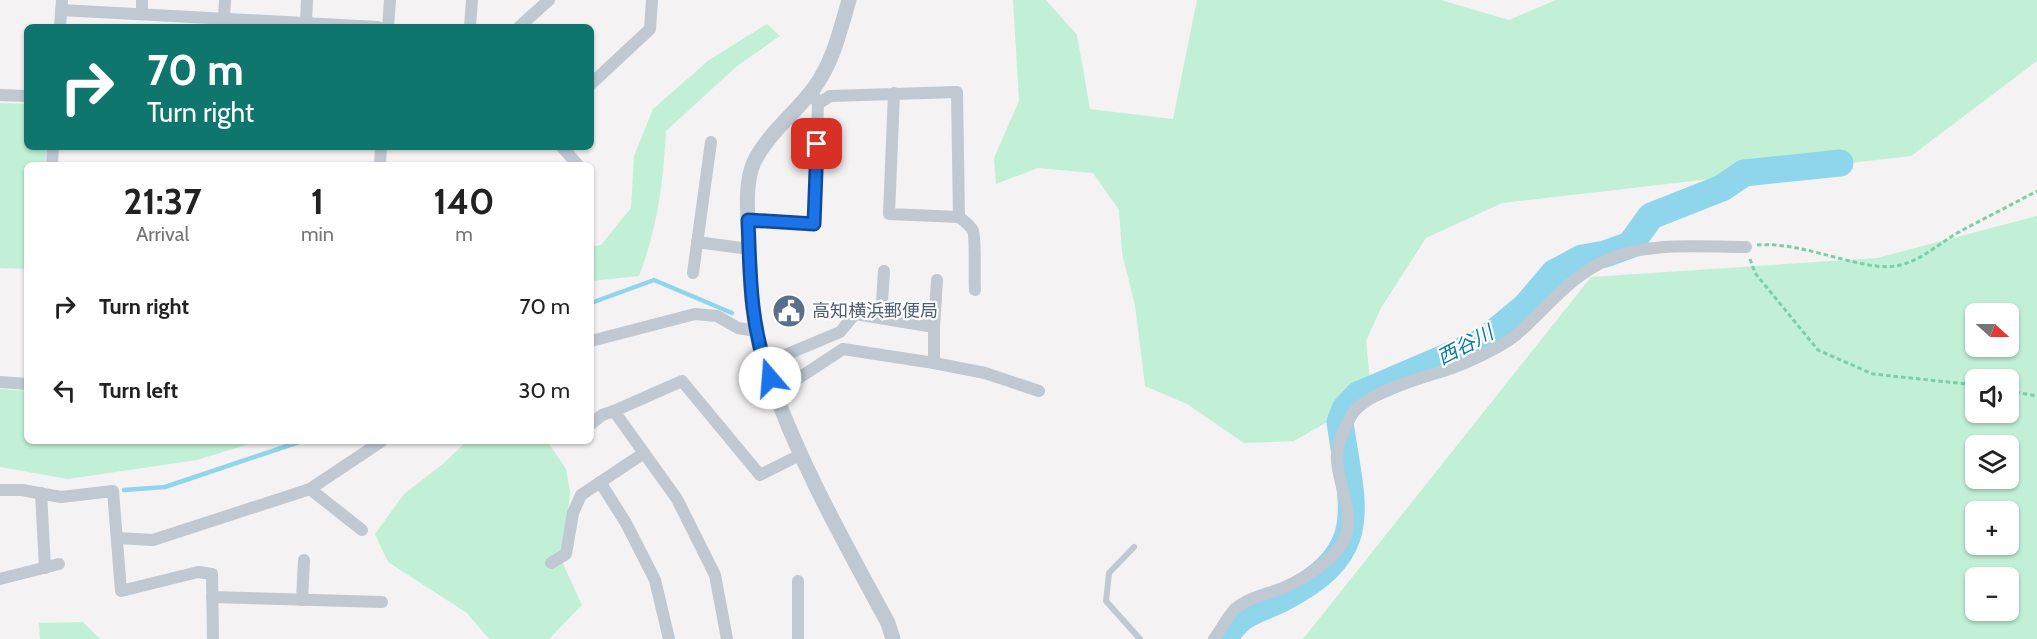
<!DOCTYPE html>
<meta charset="utf-8">
<style>
:root{--surface:#fff;--page:#f6f6f6;--text:#222;--muted:#767676}
body{margin:0;font-family:Cabin,"Noto Sans JP",sans-serif;background:var(--page);color:var(--text);height:100vh;display:flex;flex-direction:column;font-size:22px;white-space:nowrap}
*{box-sizing:border-box;margin:0}
p{font-size:20px;color:var(--muted)}
.icon{flex:none;width:33px;height:33px;fill:none;stroke:currentColor;stroke-width:2;stroke-linecap:round;stroke-linejoin:round}
.map{position:relative;flex:1;overflow:hidden}
.drawer{position:absolute;left:24px;top:162px;width:570px;height:282px;display:flex;flex-direction:column;background:var(--surface);border-radius:9px;box-shadow:0 2px 4px #0004}
.drawer>*{flex:none}
.top-card{position:absolute;left:24px;top:24px;width:570px;height:126px;border-radius:9px;box-shadow:0 2px 4px #0004;background:#0f766e;color:#fff;overflow:hidden}
.needle{width:39px;rotate:111deg}
.fabs{position:absolute;left:1965px;top:303px;display:grid;gap:12px}
.fabs a{display:grid;place-items:center;width:54px;height:54px;border-radius:9px;background:var(--surface);box-shadow:0 2px 4px #0004;font-size:30px}
.pin{position:absolute;display:grid;place-items:center;width:51px;height:51px;color:#fff;margin:-26px;border-radius:12px;box-shadow:0 3px 9px #0006}
.me{position:absolute;width:66px;margin:-33px;rotate:342deg;stroke-linejoin:round;filter:drop-shadow(0 0 4px #0008)}
.turn{display:flex;align-items:center;gap:21px;height:126px;padding:0 24px;font-size:27px}
.turn .icon{width:78px;height:78px;stroke-width:2.5}
.turn b{display:block;font-size:42px;line-height:51px}
.eta{display:flex;justify-content:space-evenly;align-items:center;height:102px;text-align:center}
.eta b{font-size:36px;font-weight:700;line-height:42px}
ul{padding:0;list-style:none}
li{display:flex;align-items:center;gap:18px;height:84px;padding:0 24px}
li div{flex:1}
li b{display:block;font-size:22px}
li em{font-style:normal}
.map>svg:first-child{display:block}
</style>
<div class="map">
<svg width="2037" height="639" viewBox="0 0 2037 639">
<rect width="100%" height="100%" fill="#f4f2f2"/>
<g fill="#c2f0d6" fill-rule="evenodd">
<polygon points="1013,0 1046,0 1077,35 1090,109 1173,119 1197,0 1441,0 1509,20 1556,0 2037,0 2037,61 1911,156 1502,203 1426,238 1381,308 1366,341 1371,390 1341,414 1294,441 1244,443 1187,404 1145,386 1135,305 1122,253 1119,210 1093,173 1038,168 996,184 994,158 1019,101"/>
<path d="M767,24L780,36L737,66L666,131C663,183 658,227 639,276L591,281V247L601,245L631,208L634,156L653,109L709,60Z"/>
<polygon points="0,103 27,104 27,147 47,147 45,165 27,165 27,269 0,268"/>
<path d="M2037,216V639H1303L1591,277L1877,258ZM1976,314H2008V346H1976ZM1976,380H2008V412H1976ZM1976,446H2008V478H1976ZM1976,512H2008V544H1976ZM1976,578H2008V610H1976Z"/>
<polygon points="0,389 27,391 27,441 259,441 197,460 68,479 0,467"/>
<polygon points="467,441 547,441 566,469 570,492 563,564 582,605 549,639 489,639 467,613 388,562 375,534 404,494 443,464"/>
<polygon points="83,622 100,639 40,639 39,623"/>
</g>
<g fill="none" stroke-linecap="round" stroke-linejoin="round">
<g stroke="#8fd6ed" stroke-width="4.5">
<polyline points="591,303 654,280 732,313"/>
<polyline points="124,490 165,487 302,441"/>
</g>
<path stroke="#8fd6ed" stroke-width="27" d="M1224,639C1243,609 1254,613 1283,598C1374,551 1352,508 1340,422L1345,409L1358,395L1484,341L1525,307L1554,273L1582,258L1605,254L1630,245L1651,216L1722,188L1744,173L1840,163"/>
<g stroke="#79cfa8" stroke-width="3" stroke-dasharray="4.5 3" stroke-linecap="butt">
<path d="M1757,245C1797,242 1837,261 1876,266C1912,271 1931,248 1959,232C1985,218 2011,205 2037,191"/>
<polyline points="1750,259 1755,273 1818,350 1873,374 1976,385"/>
<polyline points="2008,391 2037,396"/>
</g>
<polyline stroke="#c0c8d1" stroke-width="6" points="1134,547 1109,573 1106,601 1140,639"/>
<g stroke="#c0c8d1" stroke-width="12">
<polyline points="61,10 378,27"/>
<polyline points="142,13 142,0"/>
<polyline points="224,17 225,0"/>
<polyline points="306,22 307,0"/>
<polyline points="60,27 62,0"/>
<polyline points="388,27 390,0"/>
<polyline points="470,27 472,0"/>
<polyline points="519,27 549,0"/>
<polyline points="591,84 650,29 652,0"/>
<polyline points="812,91 818,104 830,96 957,92 959,217 889,214 894,93"/>
<polyline points="0,95 27,96"/>
<polyline points="562,147 578,165"/>
<polyline points="52,165 53,147"/>
<polyline points="380,165 381,147"/>
<path d="M959,217C964,221 970,225 973,231C976,238 974,278 975,290"/>
<polyline points="748,220 814,224 818,104"/>
<polyline points="697,242 749,249"/>
<polyline points="693,273 711,142"/>
<polyline points="881,318 884,271"/>
<polyline points="591,341 695,314 717,316 738,328 756,331"/>
<polyline points="934,363 985,373 1039,391"/>
<polyline points="764,364 840,332 855,314 934,327 937,280"/>
<polyline points="0,382 27,384"/>
<polyline points="776,393 843,349 934,363 934,327"/>
<polyline points="591,424 602,415 614,411"/>
<polyline points="600,482 626,523 655,580 669,639"/>
<polyline points="310,489 362,530"/>
<polyline points="0,490 22,490 61,497 113,491 121,591 198,572 212,574 213,639"/>
<polyline points="41,493 45,568"/>
<polyline points="118,538 153,540 310,489 382,441"/>
<polyline points="551,563 566,554 573,513 581,495 644,453"/>
<polyline points="0,579 59,564"/>
<polyline points="798,581 798,639"/>
<polyline points="212,597 382,602"/>
<polyline points="302,600 304,560"/>
<polyline points="727,639 715,575 677,499 614,411 682,381 760,475 802,454"/>
<path d="M1214,639C1221,630 1227,617 1235,609C1248,597 1269,594 1285,587C1303,579 1331,562 1342,544C1360,513 1331,477 1338,446C1341,437 1346,424 1351,416C1368,388 1436,376 1465,363C1481,356 1503,346 1516,335C1546,309 1570,276 1607,260C1649,241 1701,247 1746,247"/>
</g>
<path stroke="#c0c8d1" stroke-width="15" d="M849,0C840,31 833,62 814,88C795,114 768,133 754,162C744,184 748,215 749,239C750,281 751,324 765,365C795,455 843,540 888,623L893,639"/>
</g>
<g fill="none" stroke-linecap="round" stroke-linejoin="round">
<defs>
<path id="route" d="M770,378C750,328 750,273 748,220L814,224L817,144"/>
</defs>
<use href="#route" stroke="#114b97" stroke-width="15"/>
<use href="#route" stroke="#1a73e8" stroke-width="10"/>
</g>
<defs>
<symbol id="civic-disc" viewBox="-11 -11 22 22"><circle r="9.5" fill="#5c6f8a" stroke="#fff"/><path d="M-.6-6.5H3V-4.5H.6V-3L4-1V1h2V6H-6V1h2V-1L-.6-3ZM-1.2 2.5V6h2.4V2.5Z" fill="#fff"/></symbol>
</defs>
<g fill-rule="evenodd">
<use href="#civic-disc" x="770" y="292" width="38" height="38"/>
</g>
<g text-anchor="middle" dominant-baseline="central" stroke-width="4.5" stroke-linejoin="round" paint-order="stroke">
<g font-size="18" fill="#4e5e75" stroke="#fff" text-anchor="start">
<text x="812" y="311">高知横浜郵便局</text>
</g>
<g font-size="20" font-style="italic" fill="#0c7ba0" stroke="#fff">
<text transform="translate(1465 345) rotate(-28)">西谷川</text>
</g>
</g>
</svg>
<div class="fabs">
<a><svg class="needle" viewBox="-14 -14 28 28"><path d="M0-13l5 13h-10z" fill="#e53935"/><path d="M0 13l5-13h-10z" fill="#767676"/></svg></a>
<a><svg class="icon" aria-label="sound" viewBox="0 0 24 24"><path d="M4 9h4l5-4v14l-5-4H4zM17 9q2 3 0 6"/></svg></a>
<a><svg class="icon" aria-label="layers" viewBox="0 0 24 24"><path d="M12 4l9 5-9 5-9-5zM3 14l9 5 9-5"/></svg></a>
<a>+</a>
<a>−</a>
</div>
<div class="pin" style="left:817px;top:144px;background:#d93025"><svg class="icon" aria-label="arrive" viewBox="0 0 24 24"><path d="M6 21V4h12l-3 4 3 4H6"/></svg></div>
<svg class="me" style="left:770px;top:378px" viewBox="-20 -20 40 40"><circle r="19" fill="#fff"/><path d="M0-13L10 11 0 6-10 11z" fill="#1a73e8"/></svg>
<div class="top-card">
<div class="turn"><svg class="icon" aria-label="right" viewBox="0 0 24 24"><path d="M7 20v-9h11M14 6l5 5-5 5"/></svg><div><b>70 m</b>Turn right</div></div>
</div>
<section class="drawer">
<div class="eta">
<div><b>21:37</b><p>Arrival</p></div>
<div><b>1</b><p>min</p></div>
<div><b>140</b><p>m</p></div>
</div>
<ul>
<li><svg class="icon" aria-label="right" viewBox="0 0 24 24"><path d="M7 20v-9h11M14 6l5 5-5 5"/></svg><div><b>Turn right</b></div><em>70 m</em></li>
<li><svg class="icon" aria-label="left" viewBox="0 0 24 24"><path d="M17 20v-9H6M10 6l-5 5 5 5"/></svg><div><b>Turn left</b></div><em>30 m</em></li>
</ul>
</section>
</div>
